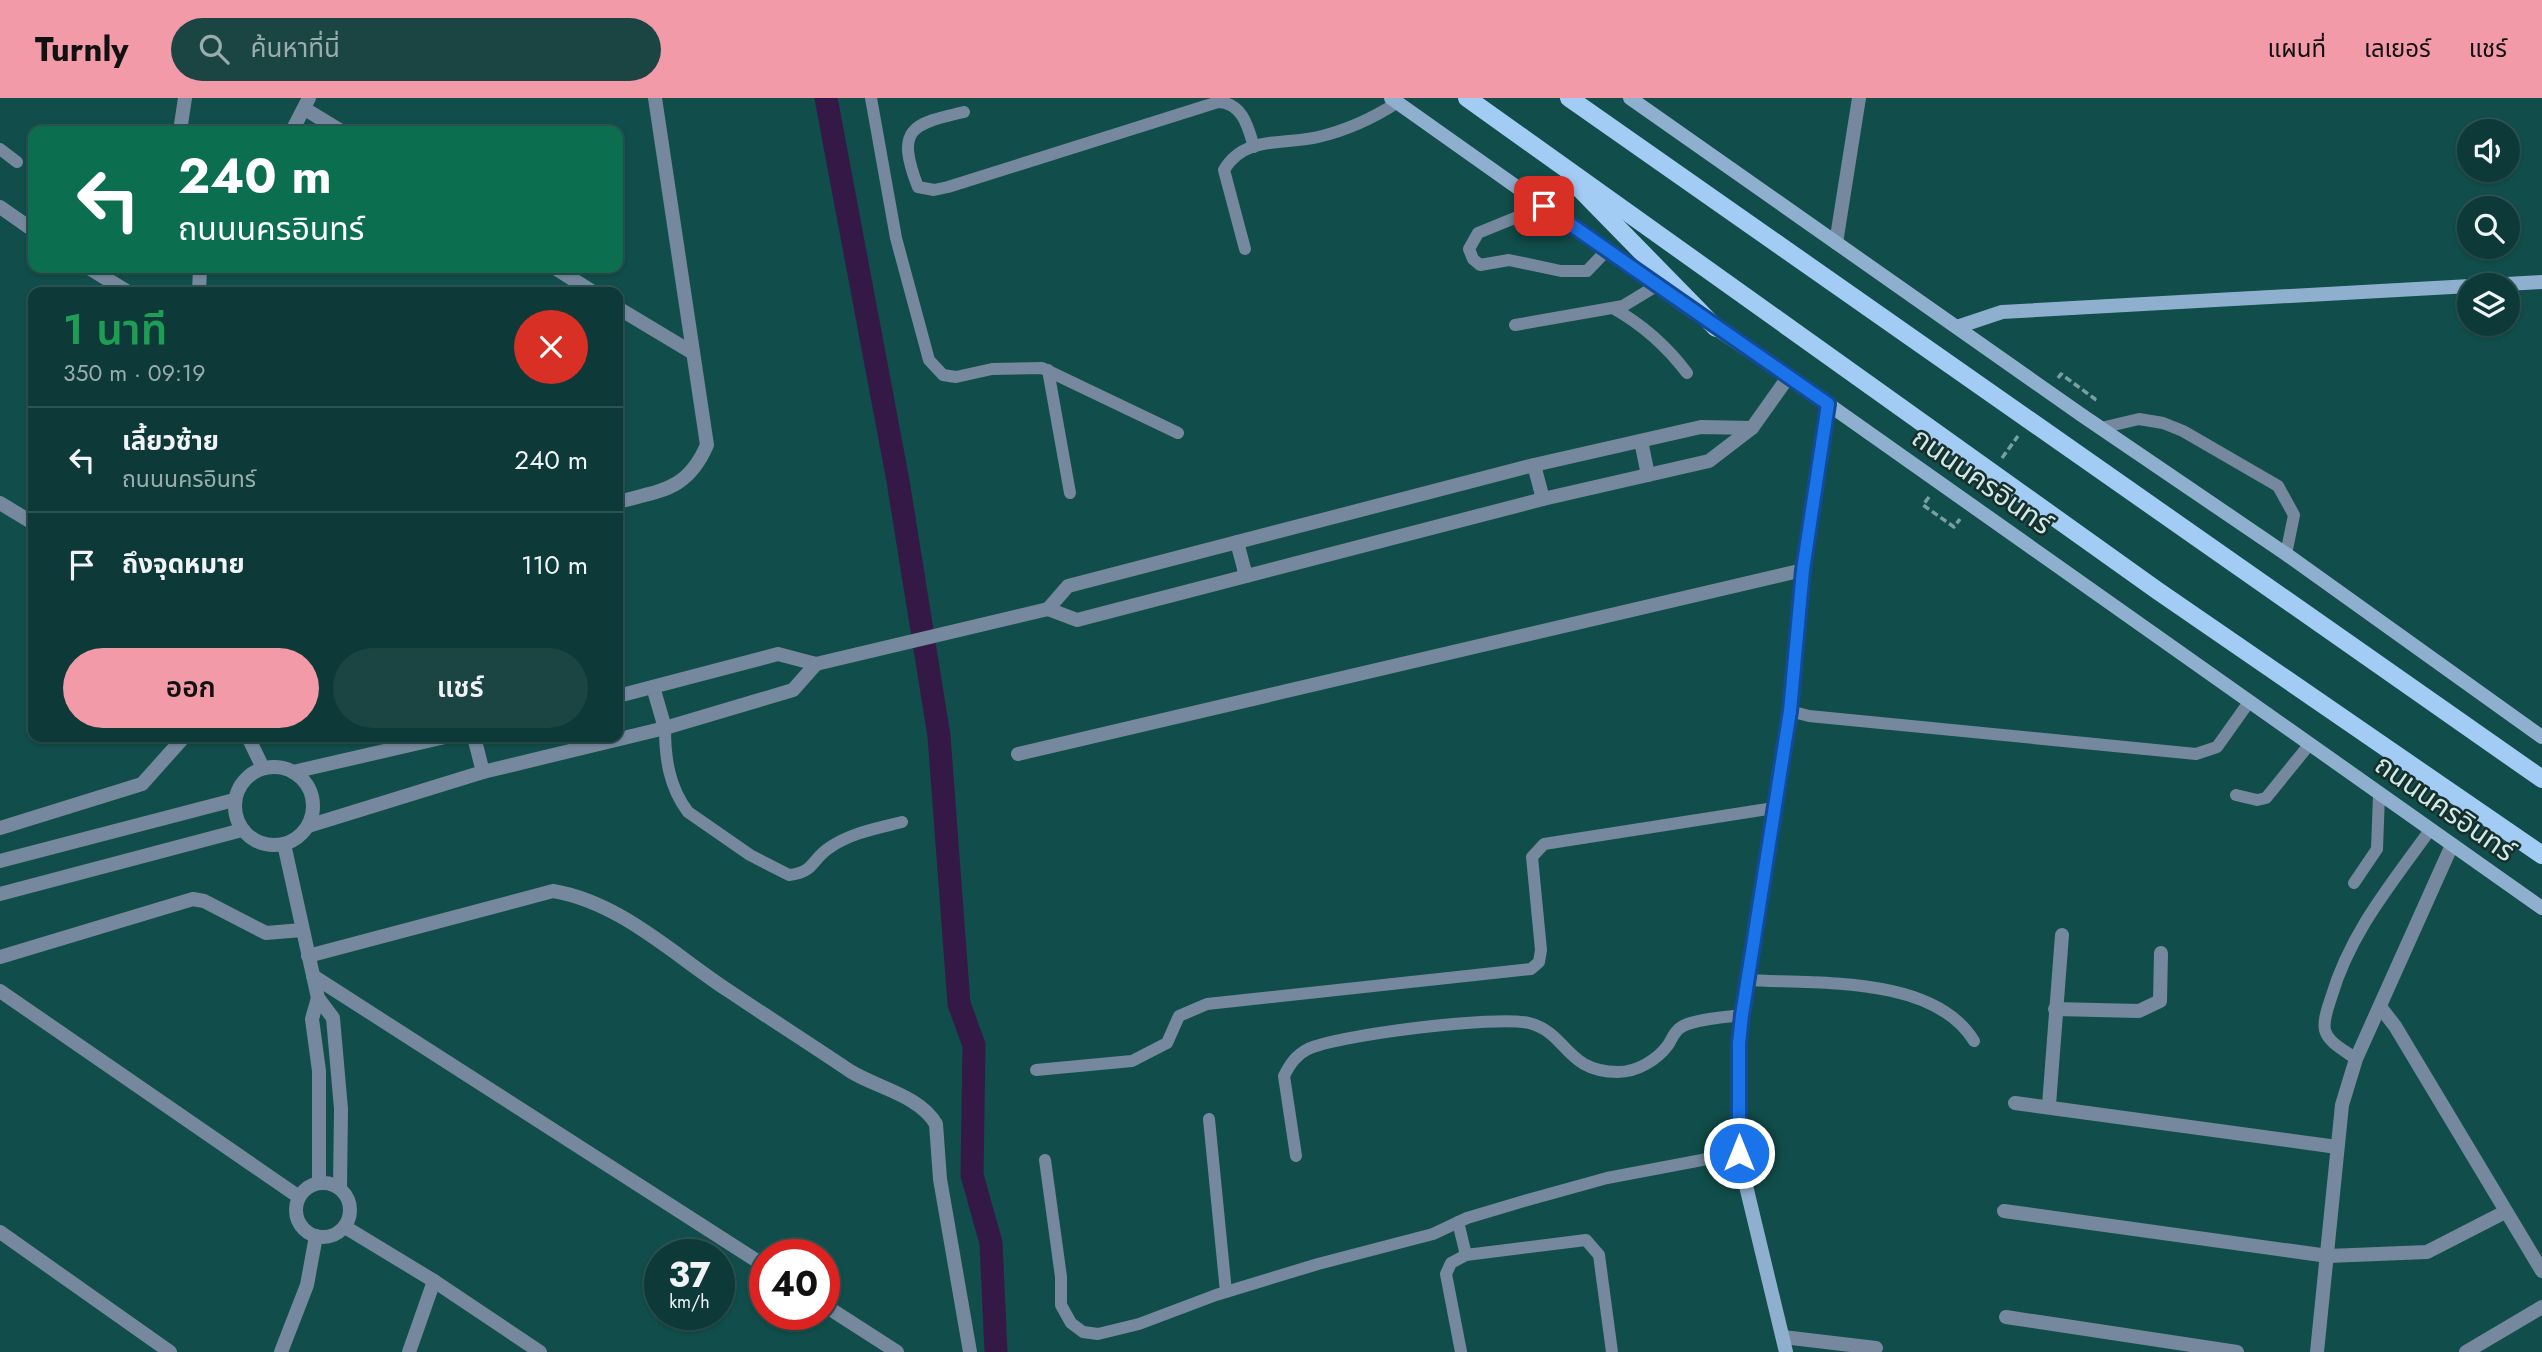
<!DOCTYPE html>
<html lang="th">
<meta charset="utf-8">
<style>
:root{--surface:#0d3a38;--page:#1b4543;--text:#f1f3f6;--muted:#9aadae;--line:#2d5453;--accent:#f39aa9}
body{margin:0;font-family:Jost,"Noto Sans Thai",sans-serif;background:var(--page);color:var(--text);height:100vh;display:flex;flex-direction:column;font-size:26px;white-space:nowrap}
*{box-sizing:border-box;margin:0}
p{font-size:23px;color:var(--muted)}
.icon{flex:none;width:38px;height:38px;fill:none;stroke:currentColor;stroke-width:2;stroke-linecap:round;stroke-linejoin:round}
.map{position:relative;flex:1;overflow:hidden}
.panel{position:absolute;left:28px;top:189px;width:595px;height:455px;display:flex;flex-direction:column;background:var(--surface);border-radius:14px;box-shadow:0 2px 5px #0004,0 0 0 2px var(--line)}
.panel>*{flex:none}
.hud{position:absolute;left:28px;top:28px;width:595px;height:147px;border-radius:14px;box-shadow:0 2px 5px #0004,0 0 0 2px var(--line);background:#0b6e4f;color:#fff;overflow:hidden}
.tools{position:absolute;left:2457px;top:21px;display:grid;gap:14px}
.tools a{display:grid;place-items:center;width:63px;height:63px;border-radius:50%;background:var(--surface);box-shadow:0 2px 5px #0004,0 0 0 2px var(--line);font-size:35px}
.speed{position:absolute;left:644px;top:1141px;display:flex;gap:14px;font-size:35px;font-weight:700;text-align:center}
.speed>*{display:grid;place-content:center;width:91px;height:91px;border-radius:50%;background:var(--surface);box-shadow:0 2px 5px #0004,0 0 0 2px var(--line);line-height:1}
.speed small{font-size:18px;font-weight:400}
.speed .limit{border:10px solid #d22;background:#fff;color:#111}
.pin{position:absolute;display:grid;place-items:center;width:60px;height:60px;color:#fff;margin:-30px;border-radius:14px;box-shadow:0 4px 10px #0006}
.me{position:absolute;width:77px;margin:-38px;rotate:0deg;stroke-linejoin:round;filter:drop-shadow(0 0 5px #0008)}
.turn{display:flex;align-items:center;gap:24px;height:147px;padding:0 35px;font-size:32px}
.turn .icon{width:91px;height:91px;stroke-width:2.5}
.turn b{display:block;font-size:49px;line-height:60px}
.round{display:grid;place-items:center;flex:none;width:74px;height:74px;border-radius:37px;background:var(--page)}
.headline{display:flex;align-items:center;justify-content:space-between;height:119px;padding:0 35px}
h1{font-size:42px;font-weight:600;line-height:52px;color:#1e9e55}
.primary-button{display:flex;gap:14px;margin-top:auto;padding:14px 35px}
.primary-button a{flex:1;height:80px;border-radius:42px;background:var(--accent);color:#111;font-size:28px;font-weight:600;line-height:80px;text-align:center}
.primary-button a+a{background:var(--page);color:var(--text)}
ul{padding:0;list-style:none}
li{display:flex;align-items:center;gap:21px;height:105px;padding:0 35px;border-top:2px solid var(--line)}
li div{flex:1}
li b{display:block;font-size:26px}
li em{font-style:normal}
header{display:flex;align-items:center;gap:42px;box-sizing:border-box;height:98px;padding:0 35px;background:var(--accent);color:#111}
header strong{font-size:33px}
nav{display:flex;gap:38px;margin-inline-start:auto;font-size:24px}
.search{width:490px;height:63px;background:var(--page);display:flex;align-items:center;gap:18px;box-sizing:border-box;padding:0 24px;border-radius:38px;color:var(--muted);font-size:26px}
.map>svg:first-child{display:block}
</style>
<header>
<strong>Turnly</strong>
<div class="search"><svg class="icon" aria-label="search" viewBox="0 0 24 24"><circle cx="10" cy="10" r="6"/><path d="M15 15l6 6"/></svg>ค้นหาที่นี่</div>
<nav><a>แผนที่</a><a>เลเยอร์</a><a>แชร์</a></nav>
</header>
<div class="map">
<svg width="2542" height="1254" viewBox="0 0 2542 1254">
<rect width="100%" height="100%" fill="#114d4a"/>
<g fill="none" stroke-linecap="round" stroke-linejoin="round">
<polyline stroke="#341947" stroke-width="23" points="826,0 898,383 939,638 959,906 974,947 972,1077 991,1145 996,1254"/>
<g stroke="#76a19e" stroke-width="3.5" stroke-dasharray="7 3.5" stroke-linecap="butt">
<polyline points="2058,280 2061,276 2095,301 2092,305"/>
<polyline points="2002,360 2018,338"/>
<polyline points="1929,399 1923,407 1954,429 1960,421"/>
</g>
<g stroke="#75889d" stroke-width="12">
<polyline points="871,0 896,140 929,262 943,277 956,279 992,271 1042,270 1178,335"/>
<path d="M964,14C912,26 895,30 918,89L934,92L948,89L1218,4C1243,5 1248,29 1254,49"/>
<polyline points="0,51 17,64"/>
<polyline points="1544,108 1478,135 1469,151 1473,161 1480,167 1509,162 1561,173 1587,173 1606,153"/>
<path d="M1245,151L1224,72C1244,37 1285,47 1318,39C1348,32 1372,21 1398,4"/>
<path d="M1613,210C1643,227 1666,247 1687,275"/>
<polyline points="1515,227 1623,208 1656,188"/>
<polyline points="1048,272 1070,395"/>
<polyline points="2101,330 2139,321 2163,325 2183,333 2278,388 2294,417 2286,456"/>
<polyline points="1790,613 1809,618 2196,656 2217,649 2249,604"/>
<path d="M665,630C665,660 669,689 688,714L750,757L789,777C815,774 811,762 829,750C850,735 878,730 902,724"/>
<polyline points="2236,697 2257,702 2266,700 2309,647"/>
<polyline points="2354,785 2377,751 2379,697"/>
<path d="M1747,882C1816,886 1934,877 1974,943"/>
<path d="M2356,961C2346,953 2328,945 2325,932C2323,922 2328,909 2331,900C2350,835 2391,786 2430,732"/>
<polyline points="1036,972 1132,963 1167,945 1179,918 1207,906 1531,871 1539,864 1541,852 1532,759 1544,746 1774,710"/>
<polyline points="1209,1021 1226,1194"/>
<path d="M1296,1058L1284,978C1290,966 1296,957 1308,951C1338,937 1497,917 1529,925C1568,935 1565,974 1618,974C1637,974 1657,962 1668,947C1672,941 1674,934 1680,930C1691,921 1727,919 1742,917"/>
<polyline points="1045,1062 1061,1179 1061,1207 1071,1225 1083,1234 1098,1236 1139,1226 1216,1197 1318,1166 1433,1136 1467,1120 1524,1103 1607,1080 1739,1055"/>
<polyline points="1458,1124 1466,1157 1586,1142 1599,1157 1612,1254"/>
<polyline points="1461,1254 1446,1176 1451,1165 1466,1157"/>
</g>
<g stroke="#75889d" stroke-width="14">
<polyline points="305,11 341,33"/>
<polyline points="180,33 185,0"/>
<polyline points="292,33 309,0"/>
<polyline points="0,109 33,132"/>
<polyline points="1836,145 1859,0"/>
<polyline points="89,170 128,194"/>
<polyline points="555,170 593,194"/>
<polyline points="199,194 200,170"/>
<polyline points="618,210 693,255"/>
<polyline points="1641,343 1648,377"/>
<polyline points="1534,367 1543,401"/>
<path d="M618,404C661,392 687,393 707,347L655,0"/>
<polyline points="0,405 33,425"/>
<polyline points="1237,444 1246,478"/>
<polyline points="1048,511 1068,488 1534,367 1701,329 1752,330"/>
<polyline points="653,589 665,630"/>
<polyline points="618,598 778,556 816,566 1048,511 1077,522 1543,401 1709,363 1752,330 1789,278"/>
<polyline points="248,639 263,670"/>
<polyline points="474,639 483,674"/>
<polyline points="1018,656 1803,472"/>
<circle cx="274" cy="708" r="39"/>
<polyline points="293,674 445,639"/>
<polyline points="308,728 483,674 665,630 793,592 816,566"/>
<polyline points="0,730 142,686 184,639"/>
<polyline points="284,746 318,900 333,920 341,1011 340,1090"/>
<polyline points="0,763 234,702"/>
<polyline points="0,796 242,732"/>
<path d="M308,858L553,793C620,804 674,857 729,893C769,920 810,946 850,973C877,990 919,997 936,1026L940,1081L970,1254"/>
<polyline points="0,859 193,801 204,803 266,835 302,832"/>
<polyline points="313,878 765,1168"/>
<polyline points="0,893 299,1099"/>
<polyline points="318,900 312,921 319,973 319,1085"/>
<polyline points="2381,910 2395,928 2542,1173"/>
<polyline points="2055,911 2139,913 2160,903 2161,855"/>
<polyline points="2015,1005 2337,1049"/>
<polyline points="2049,1007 2062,837"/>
<circle cx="323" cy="1112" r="27"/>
<polyline points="2004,1113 2328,1158 2427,1154 2505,1114"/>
<polyline points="345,1129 434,1183 409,1254"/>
<polyline points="0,1134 170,1254"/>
<polyline points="434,1183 540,1254"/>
<polyline points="824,1207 897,1254"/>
<polyline points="2006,1219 2237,1254"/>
<polyline points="1783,1239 1876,1250"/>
<polyline points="281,1254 307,1187 316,1138"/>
<polyline points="2317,1254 2342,1007 2356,961 2452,747"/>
<polyline points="2466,1254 2542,1209"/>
</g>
<g stroke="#8fafcf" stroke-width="14">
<polyline points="1391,0 1693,214"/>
<polyline points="1630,0 2083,318 2286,456 2542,639"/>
<polyline points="1709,226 1828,306 2542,810"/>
<polyline points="1957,229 2002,214 2542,184"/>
<polyline points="1786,1254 1741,1067 1739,945 1790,613 1803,472 1828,306"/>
</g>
<g stroke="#a3ccf5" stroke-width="18">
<polyline points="1467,0 2158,493 2542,757"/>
<polyline points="1569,0 2542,681"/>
<polyline points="1576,87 1716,230"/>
</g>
</g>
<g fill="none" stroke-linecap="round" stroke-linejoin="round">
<defs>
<polyline id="route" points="1544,108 1828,306 1803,472 1790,613 1742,917 1739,945 1739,1055"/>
</defs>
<use href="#route" stroke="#114b97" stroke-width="18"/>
<use href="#route" stroke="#1a73e8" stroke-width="12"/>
</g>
<g text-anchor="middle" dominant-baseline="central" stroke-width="5" stroke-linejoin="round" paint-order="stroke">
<g font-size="28" fill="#cfebe8" stroke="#172e2d">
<text transform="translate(1982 383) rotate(35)">ถนนนครอินทร์</text>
<text transform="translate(2445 710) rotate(35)">ถนนนครอินทร์</text>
</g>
</g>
</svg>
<div class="tools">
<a><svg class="icon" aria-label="sound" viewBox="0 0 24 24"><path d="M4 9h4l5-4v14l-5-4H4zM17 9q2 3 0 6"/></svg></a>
<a><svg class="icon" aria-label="search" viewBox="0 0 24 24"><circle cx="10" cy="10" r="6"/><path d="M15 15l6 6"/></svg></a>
<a><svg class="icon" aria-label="layers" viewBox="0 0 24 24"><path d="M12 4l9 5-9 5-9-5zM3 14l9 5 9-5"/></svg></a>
</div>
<div class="speed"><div>37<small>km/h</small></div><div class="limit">40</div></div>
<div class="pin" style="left:1544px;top:108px;background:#d93025"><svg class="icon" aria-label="arrive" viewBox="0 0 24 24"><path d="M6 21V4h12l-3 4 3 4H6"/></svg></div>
<svg class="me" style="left:1739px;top:1055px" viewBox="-20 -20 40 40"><circle r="17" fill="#1a73e8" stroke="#fff" stroke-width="3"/><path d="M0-11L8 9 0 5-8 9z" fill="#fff"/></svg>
<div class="hud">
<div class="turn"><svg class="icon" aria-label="left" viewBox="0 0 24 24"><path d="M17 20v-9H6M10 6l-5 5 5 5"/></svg><div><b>240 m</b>ถนนนครอินทร์</div></div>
</div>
<section class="panel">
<div class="headline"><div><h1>1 นาที</h1><p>350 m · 09:19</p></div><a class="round" style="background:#d93025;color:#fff"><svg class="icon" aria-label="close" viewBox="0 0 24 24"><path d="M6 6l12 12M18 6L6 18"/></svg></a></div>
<ul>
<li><svg class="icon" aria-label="left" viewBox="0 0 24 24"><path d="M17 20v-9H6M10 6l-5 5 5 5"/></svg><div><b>เลี้ยวซ้าย</b><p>ถนนนครอินทร์</p></div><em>240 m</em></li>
<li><svg class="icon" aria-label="arrive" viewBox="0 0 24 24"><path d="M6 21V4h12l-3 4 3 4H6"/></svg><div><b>ถึงจุดหมาย</b></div><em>110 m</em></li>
</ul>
<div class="primary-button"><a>ออก</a><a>แชร์</a></div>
</section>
</div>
